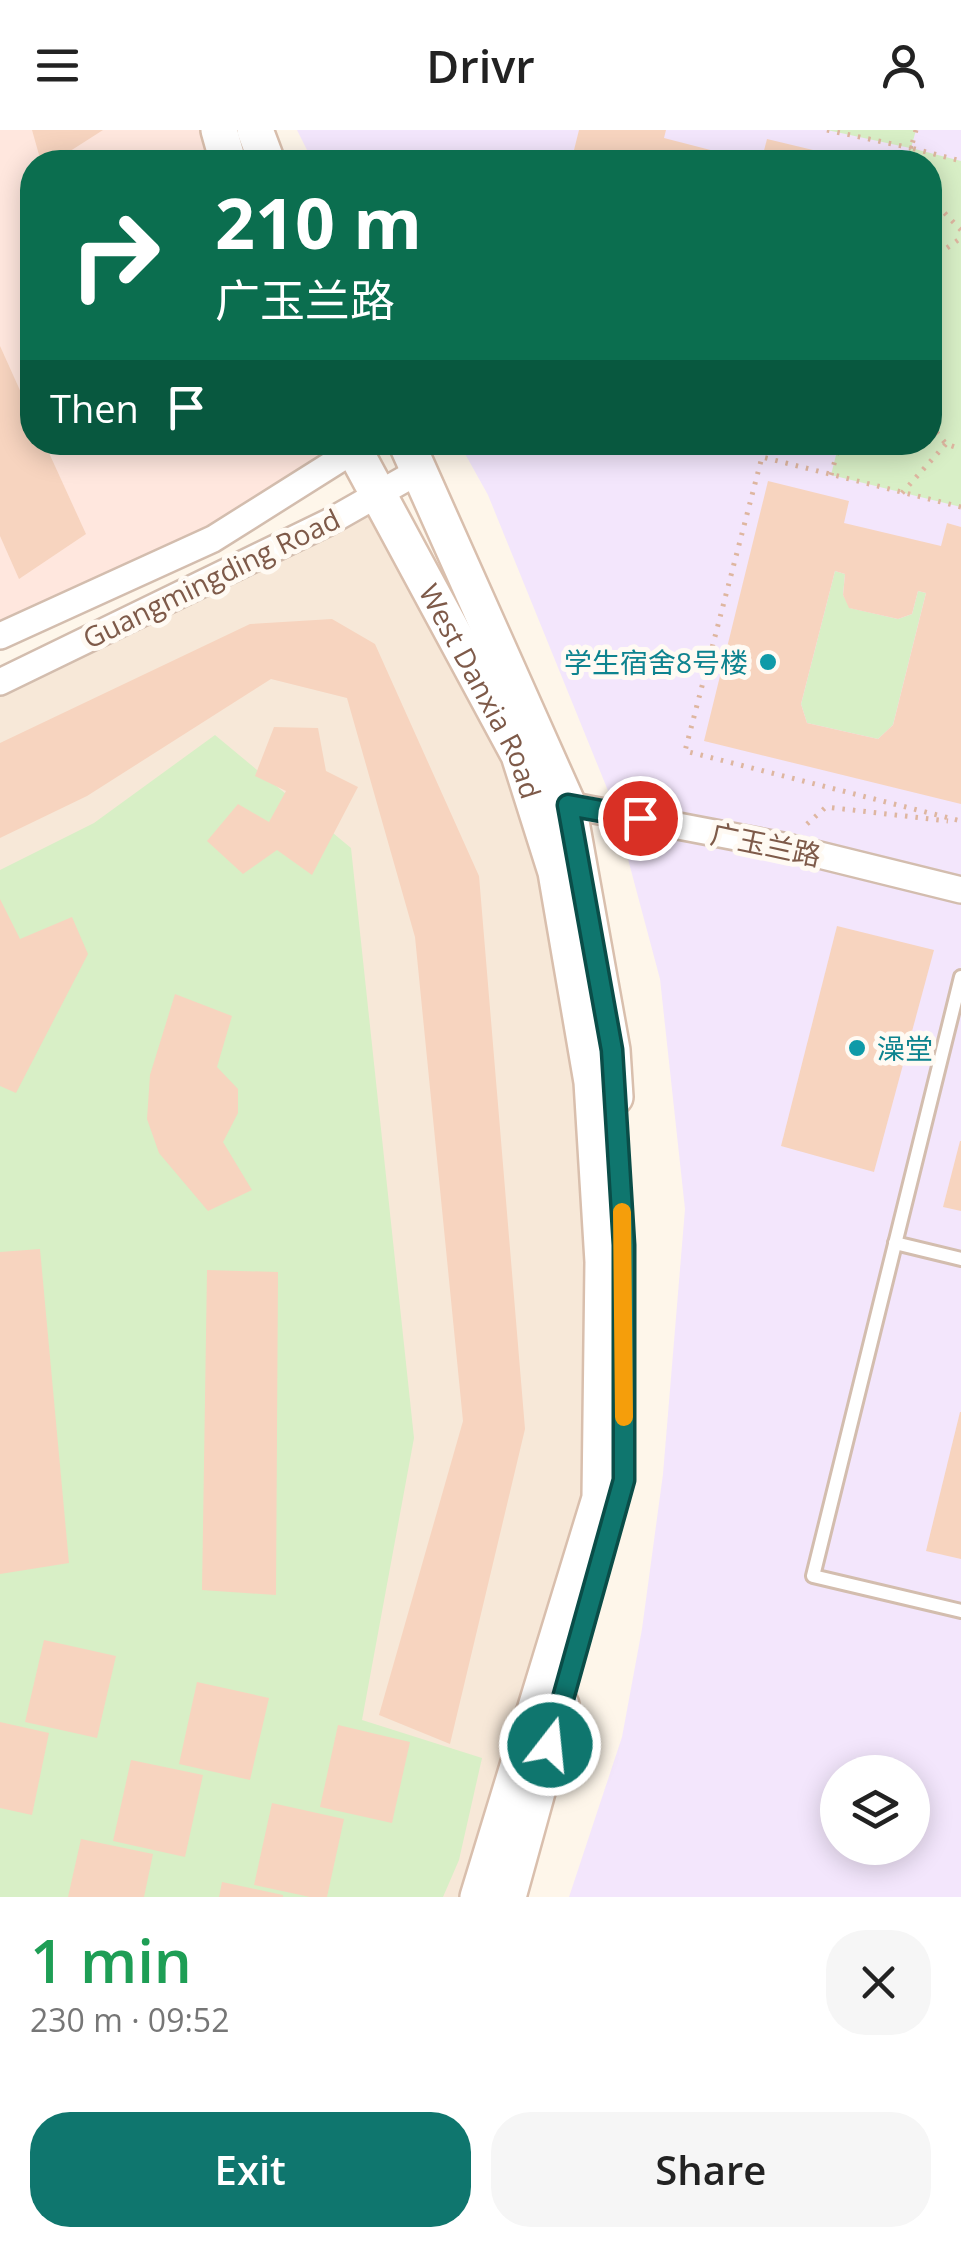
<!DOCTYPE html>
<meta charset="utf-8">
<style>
:root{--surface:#fff;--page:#f6f6f6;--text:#222;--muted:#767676;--accent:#0f766e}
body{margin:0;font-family:"Open Sans","Noto Sans SC",sans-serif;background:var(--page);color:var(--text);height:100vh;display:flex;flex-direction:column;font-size:38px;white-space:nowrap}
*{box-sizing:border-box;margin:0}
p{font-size:32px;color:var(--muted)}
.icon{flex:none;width:55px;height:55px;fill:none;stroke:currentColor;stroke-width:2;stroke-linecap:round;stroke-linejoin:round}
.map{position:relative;height:1767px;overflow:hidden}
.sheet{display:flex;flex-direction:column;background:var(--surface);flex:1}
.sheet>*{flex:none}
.hud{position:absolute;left:20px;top:20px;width:922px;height:305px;border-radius:40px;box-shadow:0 5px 25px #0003;background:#0b6e4f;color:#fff;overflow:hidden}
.controls{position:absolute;left:820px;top:1625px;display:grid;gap:20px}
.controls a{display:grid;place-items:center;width:110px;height:110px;border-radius:50%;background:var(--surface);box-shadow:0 5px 25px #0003;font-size:50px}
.pin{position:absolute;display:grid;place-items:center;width:85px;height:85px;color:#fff;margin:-42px;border:5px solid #fff;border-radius:50%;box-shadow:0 2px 10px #0007}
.me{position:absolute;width:110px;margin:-55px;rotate:16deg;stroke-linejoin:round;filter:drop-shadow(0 0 8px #0008)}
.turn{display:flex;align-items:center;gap:35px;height:210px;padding:0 30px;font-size:45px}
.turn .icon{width:130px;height:130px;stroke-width:2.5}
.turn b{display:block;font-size:70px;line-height:85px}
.then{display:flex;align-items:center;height:95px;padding:0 30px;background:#0003;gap:20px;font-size:38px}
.round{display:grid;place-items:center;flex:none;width:105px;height:105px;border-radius:40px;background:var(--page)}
.overview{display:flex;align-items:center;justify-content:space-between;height:170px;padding:0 30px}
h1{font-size:60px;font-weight:600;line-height:75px;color:#1e9e55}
.cta{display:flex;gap:20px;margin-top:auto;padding:20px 30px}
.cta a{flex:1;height:115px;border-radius:40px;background:var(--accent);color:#fff;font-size:40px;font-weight:600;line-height:115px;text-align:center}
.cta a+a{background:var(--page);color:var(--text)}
header{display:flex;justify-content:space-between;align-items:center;height:130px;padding:0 30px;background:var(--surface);font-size:45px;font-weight:600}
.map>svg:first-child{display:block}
</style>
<header><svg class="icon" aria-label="menu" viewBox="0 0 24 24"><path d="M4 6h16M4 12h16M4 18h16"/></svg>Drivr<svg class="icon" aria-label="person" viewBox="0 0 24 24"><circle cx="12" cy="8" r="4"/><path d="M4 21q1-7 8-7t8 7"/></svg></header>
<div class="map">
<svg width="961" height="1767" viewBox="0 0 961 1767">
<rect width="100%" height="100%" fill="#fef6ea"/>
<polygon fill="#f7e8d8" points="379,361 519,625 592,952 600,1368 478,1767 0,1767 0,557"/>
<polygon fill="#ffe7de" points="0,0 219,0 228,32 32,32 32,312 350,312 355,322 0,506"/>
<path fill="#f3e6fc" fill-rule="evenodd" d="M297,0H961V1767H569L622,1607L642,1499L663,1344L685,1079L660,849L613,673L488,365L459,313L930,312V32H313ZM838,1642H912V1718H838Z"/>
<g fill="#d8efc6">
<polygon points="827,0 916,0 911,18 961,31 961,377 831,345 839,313 930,312 930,32 907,32 910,18"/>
<polygon points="835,441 845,444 843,465 850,478 898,489 912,484 918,461 926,463 893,595 878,609 807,593 801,574"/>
<polygon points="215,605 351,718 414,1308 362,1590 482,1628 459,1730 443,1767 0,1767 0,740 94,693"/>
</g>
<g fill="#f7d4bf" fill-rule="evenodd">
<polygon points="32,0 103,0 53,32 41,32"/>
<polygon points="579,0 666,0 664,8 757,32 571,32"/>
<polygon points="767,9 859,31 858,32 761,32"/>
<polygon points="0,216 32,287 32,312 44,312 86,404 19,449 0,406"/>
<path d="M768,351L849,371L844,393L941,416L947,393L961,397V674L704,611ZM835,441L845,444L843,465L849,478L898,489L912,484L918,461L926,463L893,595L878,609L807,593L801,574Z"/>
<polygon points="332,489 375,514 479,746 525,1299 450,1614 379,1585 463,1291 415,807 347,568 271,549 87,666 0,708 0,613 250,494"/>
<polygon points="274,597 318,598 326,641 358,657 312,745 277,720 243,744 207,711 238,674 269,692 286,661 255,646"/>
<polygon points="0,769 20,809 72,787 88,824 16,963 0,956"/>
<polygon points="837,796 934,820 874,1042 781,1016"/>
<polygon points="175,864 232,886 217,937 238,959 238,983 223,1012 252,1060 208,1081 159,1023 147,989 150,945"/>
<polygon points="960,1011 961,1011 961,1081 943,1077"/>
<polygon points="40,1119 69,1433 0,1444 0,1122"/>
<polygon points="207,1140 278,1142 276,1465 202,1460"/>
<polygon points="960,1282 961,1282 961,1429 926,1421"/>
<polygon points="44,1510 116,1526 97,1608 25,1592"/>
<polygon points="197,1552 269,1568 250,1650 179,1634"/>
<polygon points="0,1592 49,1603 32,1685 0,1678"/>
<polygon points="338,1595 410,1612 392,1693 320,1677"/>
<polygon points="131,1630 203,1645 185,1727 113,1711"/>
<polygon points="272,1673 344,1689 327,1767 310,1767 254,1755"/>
<polygon points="81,1709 153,1724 144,1767 68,1767"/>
<polygon points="222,1752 283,1765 283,1767 219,1767"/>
</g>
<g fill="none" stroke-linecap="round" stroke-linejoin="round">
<defs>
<g id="lane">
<polyline points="961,847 813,1446 961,1481"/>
<polyline points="895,1113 961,1129"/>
</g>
<g id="street">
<polyline points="0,506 213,409 367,312"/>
<polyline points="0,552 329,392 419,341"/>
<polyline points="568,675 783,716 961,760"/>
</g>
<g id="secondary">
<polyline points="219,0 228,32"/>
<polyline points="255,0 267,32"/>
<path id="s1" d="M350,312L519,625L556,742L592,952L603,1132L600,1368L478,1767"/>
<polyline points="406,312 568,675 612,920 615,967"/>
<polyline points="508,1767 561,1575"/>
</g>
</defs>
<use href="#lane" stroke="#d3bdae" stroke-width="18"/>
<use href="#street" stroke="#d3bdae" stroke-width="30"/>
<use href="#secondary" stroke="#d9bfad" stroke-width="40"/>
<g stroke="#deb6a0" stroke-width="5" stroke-dasharray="2.5 8" stroke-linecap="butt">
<polyline points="827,0 911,18 909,32"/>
<polyline points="916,0 911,18 961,31"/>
<polyline points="930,68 961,100"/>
<polyline points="930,130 961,108"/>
<polyline points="930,294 946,314 961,319"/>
<polyline points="831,345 840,312"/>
<polyline points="902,363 946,314"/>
<polyline points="961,377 762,327 685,621 961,691"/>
<polyline points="807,694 826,677 948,691"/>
</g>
<use href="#lane" stroke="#fff" stroke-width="12"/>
<use href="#street" stroke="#fff" stroke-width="25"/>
<use href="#secondary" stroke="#fff" stroke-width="35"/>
</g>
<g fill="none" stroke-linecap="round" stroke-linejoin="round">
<defs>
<polyline id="route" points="550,1615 624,1350 624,1115 612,920 568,675 640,688"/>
</defs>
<use href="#route" stroke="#0a4d48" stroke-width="25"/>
<use href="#route" stroke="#0f766e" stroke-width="18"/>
<polyline stroke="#f59e0b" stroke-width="18" points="622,1082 624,1287"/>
</g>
<g fill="#0f9aa8" stroke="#fffaf3" stroke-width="4">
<circle cx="768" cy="532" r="10"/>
<circle cx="857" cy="918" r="10"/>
</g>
<g text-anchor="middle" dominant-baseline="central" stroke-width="10" stroke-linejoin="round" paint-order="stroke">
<g font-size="28" fill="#7e5a49" stroke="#fffaf3">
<text transform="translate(211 448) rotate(-26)">Guangmingding Road</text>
<text stroke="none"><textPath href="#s1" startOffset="282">West Danxia Road</textPath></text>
<text transform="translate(766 714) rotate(12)">广玉兰路</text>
</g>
<g font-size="28" fill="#0d838f" stroke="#fffaf3" text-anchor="end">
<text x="748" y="532">学生宿舍8号楼</text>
<text x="877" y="918" text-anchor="start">澡堂</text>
</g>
</g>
</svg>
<div class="controls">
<a><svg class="icon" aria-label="layers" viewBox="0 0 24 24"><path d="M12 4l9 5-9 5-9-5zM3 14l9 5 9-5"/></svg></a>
</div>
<div class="pin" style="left:640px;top:688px;background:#d93025"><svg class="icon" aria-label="arrive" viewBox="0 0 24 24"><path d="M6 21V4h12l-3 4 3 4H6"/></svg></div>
<svg class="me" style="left:550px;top:1615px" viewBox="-20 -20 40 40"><circle r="17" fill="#0f766e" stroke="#fff" stroke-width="3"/><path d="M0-11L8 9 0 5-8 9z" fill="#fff"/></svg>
<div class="hud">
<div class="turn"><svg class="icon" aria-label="right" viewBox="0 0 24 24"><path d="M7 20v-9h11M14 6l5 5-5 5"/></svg><div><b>210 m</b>广玉兰路</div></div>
<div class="then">Then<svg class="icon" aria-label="arrive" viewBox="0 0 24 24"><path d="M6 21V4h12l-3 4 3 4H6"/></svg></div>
</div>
</div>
<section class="sheet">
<div class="overview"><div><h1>1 min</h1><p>230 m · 09:52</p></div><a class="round"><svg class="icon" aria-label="close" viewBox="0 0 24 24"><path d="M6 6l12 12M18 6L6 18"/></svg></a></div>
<div class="cta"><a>Exit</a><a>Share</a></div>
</section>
